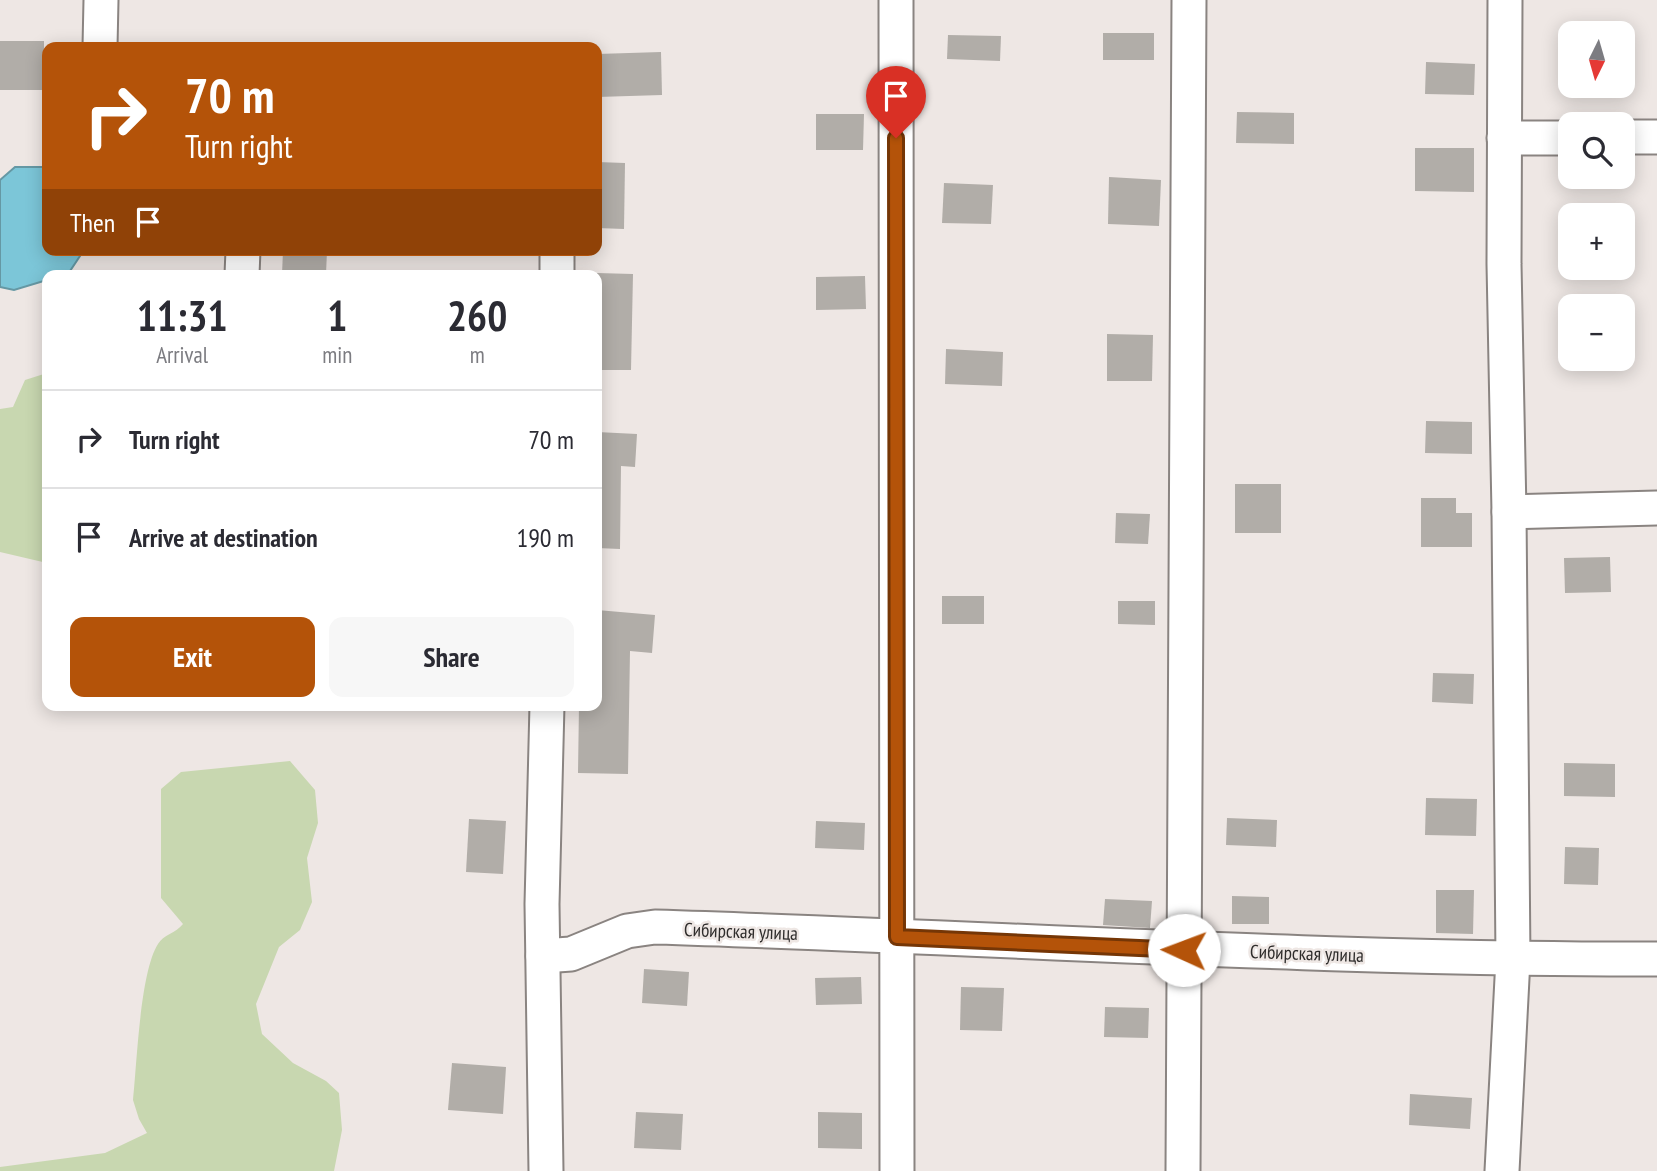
<!DOCTYPE html>
<meta charset="utf-8">
<style>
:root{--surface:#fff;--page:#f7f7f7;--text:#2b2b33;--muted:#7c7c81;--line:#e1e1e2;--accent:#b45309}
body{margin:0;font-family:"PT Sans Narrow",sans-serif;background:var(--page);color:var(--text);height:100vh;display:flex;flex-direction:column;font-size:26px;white-space:nowrap}
*{box-sizing:border-box;margin:0}
p{font-size:23px;color:var(--muted)}
.icon{flex:none;width:38px;height:38px;fill:none;stroke:currentColor;stroke-width:2;stroke-linecap:round;stroke-linejoin:round}
.map{position:relative;flex:1;overflow:hidden}
.panel{position:absolute;left:42px;top:270px;width:560px;height:441px;display:flex;flex-direction:column;background:var(--surface);border-radius:14px;box-shadow:0 4px 18px #0003}
.panel>*{flex:none}
.banner{position:absolute;left:42px;top:42px;width:560px;height:214px;border-radius:14px;box-shadow:0 4px 18px #0003;background:#b45309;color:#fff;overflow:hidden}
.needle{width:46px;rotate:185deg}
.tools{position:absolute;left:1558px;top:21px;display:grid;gap:14px}
.tools a{display:grid;place-items:center;width:77px;height:77px;border-radius:14px;background:var(--surface);box-shadow:0 4px 18px #0003;font-size:35px}
.pin{position:absolute;display:grid;place-items:center;width:60px;height:60px;color:#fff;margin:-72px -30px;border-radius:50% 50% 50% 0;rotate:-45deg;box-shadow:0 0 7px #0007}
.pin .icon{rotate:45deg}
.me{position:absolute;width:77px;margin:-38px;rotate:272deg;stroke-linejoin:round;filter:drop-shadow(0 0 5px #0008)}
.turn{display:flex;align-items:center;gap:24px;height:147px;padding:0 28px;font-size:32px}
.turn .icon{width:91px;height:91px;stroke-width:2.5}
.turn b{display:block;font-size:49px;line-height:60px}
.then{display:flex;align-items:center;height:66px;padding:0 28px;background:#0003;gap:14px;font-size:26px}
.eta{display:flex;justify-content:space-evenly;align-items:center;height:119px;text-align:center}
.eta b{font-size:42px;font-weight:700;line-height:49px}
.cta{display:flex;gap:14px;margin-top:auto;padding:14px 28px}
.cta a{flex:1;height:80px;border-radius:14px;background:var(--accent);color:#fff;font-size:28px;font-weight:700;line-height:80px;text-align:center}
.cta a+a{background:var(--page);color:var(--text)}
ul{padding:0;list-style:none}
li{display:flex;align-items:center;gap:21px;height:98px;padding:0 28px;border-top:2px solid var(--line)}
li div{flex:1}
li b{display:block;font-size:26px}
li em{font-style:normal}
.map>svg:first-child{display:block}
</style>
<div class="map">
<svg width="1657" height="1171" viewBox="0 0 1657 1171">
<rect width="100%" height="100%" fill="#eee7e4"/>
<g fill="#c8d7b0">
<polygon points="47,373 47,563 0,552 0,409 13,407 25,380"/>
<path d="M290,761L315,790L318,823L307,858L312,902L300,930L279,947L256,1004L262,1034L293,1063L326,1081L339,1093L342,1130L334,1171H0V1167L105,1153L147,1133L139,1119L133,1100C137,1063 140,972 158,944C163,935 176,933 183,924L161,898V789L181,772Z"/>
</g>
<polygon fill="#7cc6d8" stroke="#6598a4" stroke-width="2" points="15,167 47,167 47,250 84,250 68,274 47,275 47,280 14,290 0,287 0,180"/>
<g fill="#b1ada8">
<rect x="1103" y="33" width="51" height="27"/>
<polygon points="948,35 1001,36 1000,61 947,59"/>
<rect x="0" y="41" width="44" height="49"/>
<polygon points="661,52 662,95 597,97 597,54"/>
<polygon points="1426,62 1475,64 1474,95 1425,94"/>
<polygon points="1237,112 1294,113 1294,144 1236,143"/>
<polygon points="816,114 864,114 863,150 816,150"/>
<polygon points="1415,148 1474,148 1474,192 1415,191"/>
<polygon points="597,162 625,163 624,229 597,228"/>
<polygon points="1109,177 1161,180 1159,226 1108,224"/>
<polygon points="944,183 993,185 991,224 942,223"/>
<polygon points="283,250 327,250 326,275 282,275"/>
<polygon points="597,273 633,274 631,370 597,370"/>
<polygon points="865,276 866,309 816,310 816,277"/>
<polygon points="1107,334 1153,335 1152,381 1107,381"/>
<polygon points="946,349 1003,352 1002,386 945,384"/>
<polygon points="1426,421 1472,422 1472,454 1425,453"/>
<polygon points="597,432 637,434 635,467 621,466 620,549 597,548"/>
<rect x="1235" y="484" width="46" height="49"/>
<polygon points="1421,498 1456,498 1456,513 1472,513 1472,547 1421,547"/>
<polygon points="1116,513 1150,514 1148,544 1115,543"/>
<polygon points="1610,557 1611,592 1565,593 1564,558"/>
<rect x="942" y="596" width="42" height="28"/>
<polygon points="1118,601 1155,601 1155,625 1118,624"/>
<polygon points="597,610 655,615 652,653 630,651 628,774 578,773 579,705 597,705"/>
<polygon points="1433,673 1474,674 1473,704 1432,702"/>
<polygon points="1564,763 1615,764 1615,797 1564,796"/>
<polygon points="1426,798 1477,799 1476,836 1425,835"/>
<polygon points="1227,818 1277,820 1276,847 1226,845"/>
<polygon points="469,819 506,821 503,874 466,872"/>
<polygon points="816,821 865,823 864,850 815,848"/>
<polygon points="1565,847 1599,848 1598,885 1564,884"/>
<polygon points="1436,890 1474,890 1473,934 1436,933"/>
<polygon points="1232,896 1269,897 1269,924 1232,924"/>
<polygon points="1105,899 1152,901 1150,928 1103,925"/>
<polygon points="644,969 689,972 687,1006 642,1003"/>
<polygon points="861,977 862,1004 816,1005 815,978"/>
<polygon points="961,987 1004,988 1002,1031 960,1030"/>
<polygon points="1105,1007 1149,1008 1148,1038 1104,1037"/>
<polygon points="452,1063 506,1067 503,1114 448,1110"/>
<polygon points="1410,1094 1472,1098 1470,1129 1409,1125"/>
<polygon points="636,1112 683,1114 681,1150 634,1148"/>
<polygon points="818,1112 862,1113 862,1149 818,1148"/>
</g>
<g fill="none" stroke-linecap="round" stroke-linejoin="round">
<defs>
<g id="minor">
<polyline points="896,0 897,1171"/>
<polyline points="100,47 101,0"/>
<polyline points="1622,137 1657,137"/>
<polyline points="1504,138 1570,138"/>
<polyline points="242,275 243,250"/>
<polyline points="557,275 557,250"/>
<polyline points="1509,512 1657,508"/>
<path d="M543,956L571,954L627,931L655,927C989,937 1323,960 1657,959"/>
<polyline points="546,1171 542,904 547,705"/>
<polyline points="1183,1171 1189,0"/>
<polyline points="1502,1171 1513,959 1509,512 1504,264 1505,0"/>
</g>
</defs>
<use href="#minor" stroke="#8a8481" stroke-width="37"/>
<use href="#minor" stroke="#fff" stroke-width="33"/>
</g>
<g fill="none" stroke-linecap="round" stroke-linejoin="round">
<defs>
<polyline id="route" points="896,138 897,937 1184,950"/>
</defs>
<use href="#route" stroke="#753606" stroke-width="18"/>
<use href="#route" stroke="#b45309" stroke-width="12"/>
</g>
<g text-anchor="middle" dominant-baseline="central" stroke-width="5" stroke-linejoin="round" paint-order="stroke">
<g font-size="19" fill="#2f2d2c" stroke="#eee7e4">
<text transform="translate(741 931) rotate(2)">Сибирская улица</text>
<text transform="translate(1307 953) rotate(2)">Сибирская улица</text>
</g>
</g>
</svg>
<div class="tools">
<a><svg class="needle" viewBox="-14 -14 28 28"><path d="M0-13l5 13h-10z" fill="#e53935"/><path d="M0 13l5-13h-10z" fill="#7c7c81"/></svg></a>
<a><svg class="icon" aria-label="search" viewBox="0 0 24 24"><circle cx="10" cy="10" r="6"/><path d="M15 15l6 6"/></svg></a>
<a>+</a>
<a>−</a>
</div>
<div class="pin" style="left:896px;top:138px;background:#d93025"><svg class="icon" aria-label="arrive" viewBox="0 0 24 24"><path d="M6 21V4h12l-3 4 3 4H6"/></svg></div>
<svg class="me" style="left:1184px;top:950px" viewBox="-20 -20 40 40"><circle r="19" fill="#fff"/><path d="M0-13L10 11 0 6-10 11z" fill="#b45309"/></svg>
<div class="banner">
<div class="turn"><svg class="icon" aria-label="right" viewBox="0 0 24 24"><path d="M7 20v-9h11M14 6l5 5-5 5"/></svg><div><b>70 m</b>Turn right</div></div>
<div class="then">Then<svg class="icon" aria-label="arrive" viewBox="0 0 24 24"><path d="M6 21V4h12l-3 4 3 4H6"/></svg></div>
</div>
<section class="panel">
<div class="eta">
<div><b>11:31</b><p>Arrival</p></div>
<div><b>1</b><p>min</p></div>
<div><b>260</b><p>m</p></div>
</div>
<ul>
<li><svg class="icon" aria-label="right" viewBox="0 0 24 24"><path d="M7 20v-9h11M14 6l5 5-5 5"/></svg><div><b>Turn right</b></div><em>70 m</em></li>
<li><svg class="icon" aria-label="arrive" viewBox="0 0 24 24"><path d="M6 21V4h12l-3 4 3 4H6"/></svg><div><b>Arrive at destination</b></div><em>190 m</em></li>
</ul>
<div class="cta"><a>Exit</a><a>Share</a></div>
</section>
</div>
